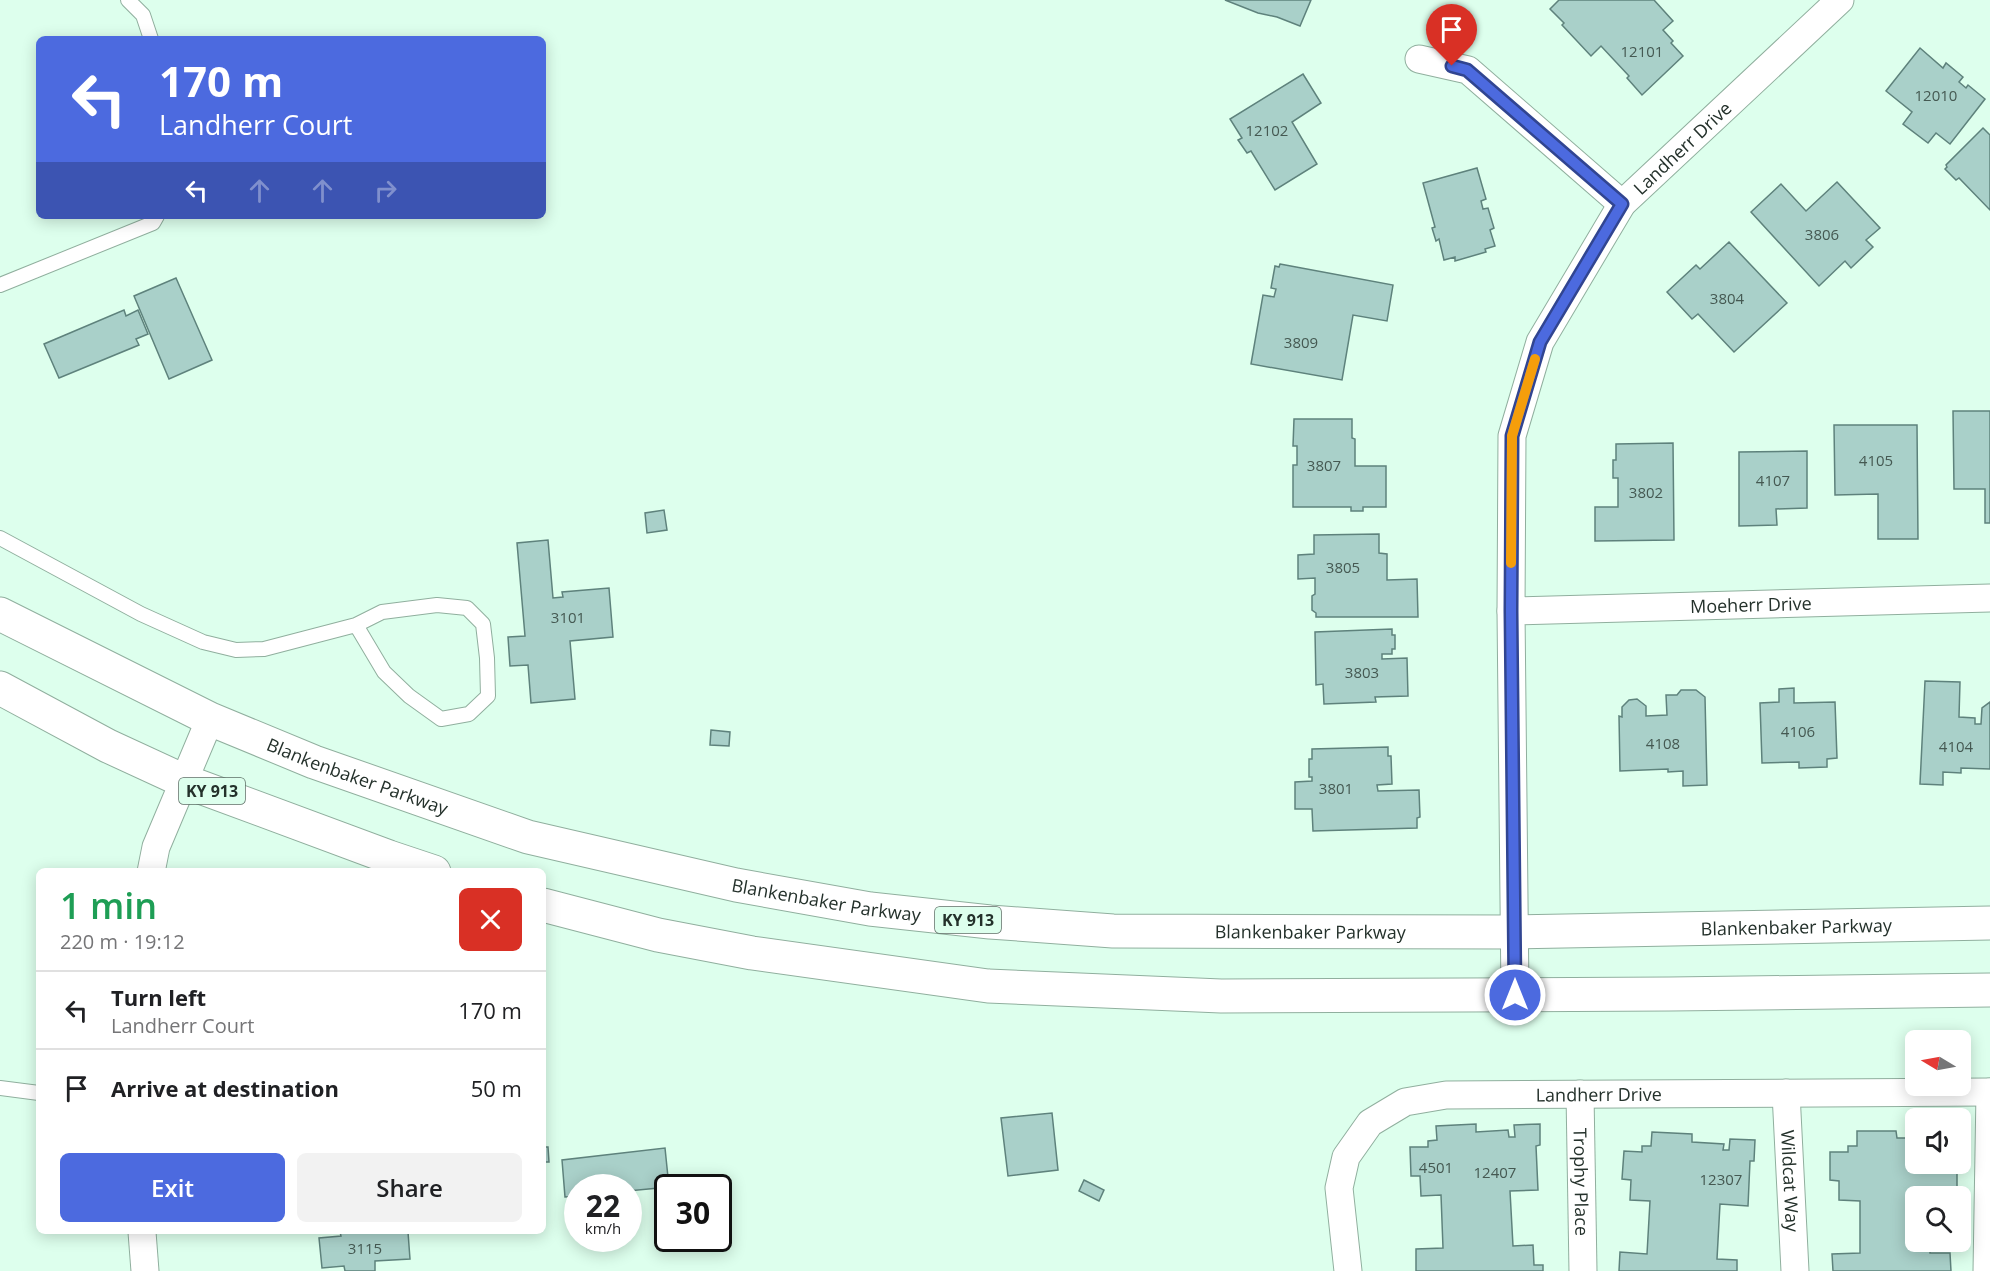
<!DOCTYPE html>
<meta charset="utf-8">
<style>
:root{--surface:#fff;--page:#f2f2f2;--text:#202124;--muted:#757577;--line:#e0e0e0;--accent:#4c6adf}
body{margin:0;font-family:"Open Sans",sans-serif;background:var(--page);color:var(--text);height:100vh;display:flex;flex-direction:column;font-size:22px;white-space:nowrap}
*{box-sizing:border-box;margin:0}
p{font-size:20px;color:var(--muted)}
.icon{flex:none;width:33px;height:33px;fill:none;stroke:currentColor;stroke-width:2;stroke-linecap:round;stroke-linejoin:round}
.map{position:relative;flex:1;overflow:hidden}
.details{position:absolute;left:36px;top:868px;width:510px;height:366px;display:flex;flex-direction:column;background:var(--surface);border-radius:9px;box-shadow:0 3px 15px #0003}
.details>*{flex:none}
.banner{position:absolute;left:36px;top:36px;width:510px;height:183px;border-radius:9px;box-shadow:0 3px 15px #0003;background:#4c6adf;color:#fff;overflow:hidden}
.needle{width:39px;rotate:280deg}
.buttons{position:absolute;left:1905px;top:1030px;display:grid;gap:12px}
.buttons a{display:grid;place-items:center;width:66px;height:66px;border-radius:9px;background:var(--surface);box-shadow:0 3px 15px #0003;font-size:30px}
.speed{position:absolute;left:564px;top:1174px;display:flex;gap:12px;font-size:30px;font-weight:700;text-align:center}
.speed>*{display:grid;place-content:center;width:78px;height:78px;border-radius:50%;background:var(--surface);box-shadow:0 3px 15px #0003;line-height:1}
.speed small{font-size:15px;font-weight:400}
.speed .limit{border:3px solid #111;border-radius:9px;background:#fff;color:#111}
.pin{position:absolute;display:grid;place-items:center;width:51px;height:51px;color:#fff;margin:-62px -26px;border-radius:50% 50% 50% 0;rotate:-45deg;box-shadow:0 0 6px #0007}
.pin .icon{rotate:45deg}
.me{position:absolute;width:66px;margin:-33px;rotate:0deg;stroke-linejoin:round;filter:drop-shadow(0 0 4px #0008)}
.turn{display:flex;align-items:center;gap:21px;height:126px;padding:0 24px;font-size:27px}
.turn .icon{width:78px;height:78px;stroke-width:2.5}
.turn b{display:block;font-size:42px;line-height:51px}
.lanes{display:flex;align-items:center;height:57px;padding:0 24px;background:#0003;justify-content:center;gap:30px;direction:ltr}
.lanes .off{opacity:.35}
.round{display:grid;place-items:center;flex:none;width:63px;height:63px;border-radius:9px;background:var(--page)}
.summary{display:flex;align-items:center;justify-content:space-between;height:102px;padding:0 24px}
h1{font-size:36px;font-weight:600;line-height:45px;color:#1e9e55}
.button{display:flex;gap:12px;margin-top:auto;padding:12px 24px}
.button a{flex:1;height:69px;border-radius:9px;background:var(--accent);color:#fff;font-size:24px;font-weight:600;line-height:69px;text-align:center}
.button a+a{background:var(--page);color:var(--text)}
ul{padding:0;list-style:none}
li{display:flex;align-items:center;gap:18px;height:78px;padding:0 24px;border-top:2px solid var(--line)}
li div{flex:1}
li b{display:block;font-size:22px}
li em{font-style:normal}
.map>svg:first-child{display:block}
</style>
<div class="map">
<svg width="1990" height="1271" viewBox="0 0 1990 1271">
<rect width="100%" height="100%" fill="#ddffed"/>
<g fill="#a9d0c9" stroke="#5e827c" stroke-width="1.5">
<polygon points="1225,0 1311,0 1300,26 1277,17 1258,13"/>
<polygon points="1559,0 1654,0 1673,21 1663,30 1673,41 1671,43 1683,56 1642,95 1627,78 1629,76 1601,46 1591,56 1562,25 1564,23 1550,9"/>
<polygon points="1920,48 1943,68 1946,63 1963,77 1959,82 1966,88 1968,85 1985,99 1950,144 1936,133 1928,143 1903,124 1912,112 1886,91"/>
<polygon points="1303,74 1321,103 1292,122 1317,164 1275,190 1251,151 1247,153 1238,140 1242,138 1230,119"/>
<polygon points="1983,128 1990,135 1990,210 1959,178 1956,180 1945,169 1947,167 1946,165"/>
<polygon points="1477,168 1486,199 1481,201 1483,209 1488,208 1494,228 1490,230 1495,246 1485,249 1486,252 1455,261 1455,257 1444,260 1439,239 1436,241 1432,228 1435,227 1423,183"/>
<polygon points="1837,182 1880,228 1866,240 1873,247 1851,268 1845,261 1819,286 1751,212 1781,184 1806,211"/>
<polygon points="1729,242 1787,303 1734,352 1698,314 1692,319 1667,292 1696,265 1700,269"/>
<polygon points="1280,264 1393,285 1387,321 1353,315 1342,380 1251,364 1263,295 1274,297 1276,289 1271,288 1275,266 1279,267"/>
<polygon points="176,278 212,360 169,379 134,296"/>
<polygon points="124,310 126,316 138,310 148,334 136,339 139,345 59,378 44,344"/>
<polygon points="1953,411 1990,411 1990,523 1985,523 1985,489 1954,489"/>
<polygon points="1294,419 1352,419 1352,438 1355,439 1355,466 1386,466 1386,507 1363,507 1363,511 1351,511 1351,507 1293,507 1293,465 1297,465 1297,446 1293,446"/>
<polygon points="1834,425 1917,425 1918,539 1878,539 1878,494 1835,495"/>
<polygon points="1673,443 1674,540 1595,541 1595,507 1618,507 1618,478 1613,478 1613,460 1616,460 1616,444"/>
<polygon points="1807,451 1807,508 1776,509 1777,525 1739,526 1739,452"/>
<polygon points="664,510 667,530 647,533 645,513"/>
<polygon points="1379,534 1379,553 1387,554 1387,580 1417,579 1418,617 1316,617 1316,613 1312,610 1312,596 1315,594 1315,578 1298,579 1298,555 1314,554 1314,535"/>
<polygon points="548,540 553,598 563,597 562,592 609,588 613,637 570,641 575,699 531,703 528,665 510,666 508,637 525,636 517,543"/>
<polygon points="1392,629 1392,635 1395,635 1395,649 1392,649 1392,654 1382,654 1382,659 1407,658 1408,696 1375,697 1376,702 1324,704 1323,684 1316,685 1315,632"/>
<polygon points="1925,681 1960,682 1959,717 1975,718 1975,724 1981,724 1982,708 1990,702 1990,769 1961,768 1961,773 1943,772 1943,785 1920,784"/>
<polygon points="1794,688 1794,703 1835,702 1837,758 1827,759 1827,767 1799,768 1799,762 1762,763 1760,703 1779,702 1779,689"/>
<polygon points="1681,690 1696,690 1705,697 1707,785 1683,786 1683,771 1668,772 1668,769 1620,771 1619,716 1622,717 1622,707 1629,700 1637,699 1646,706 1646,716 1667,715 1666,695 1677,695"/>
<polygon points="711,730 730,732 729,746 710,745"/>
<polygon points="1388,747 1388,756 1391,756 1392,784 1377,785 1378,791 1419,790 1420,817 1417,818 1417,828 1313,831 1312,809 1295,809 1295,782 1312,781 1312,777 1309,777 1309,759 1312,759 1312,749"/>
<polygon points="1052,1113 1058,1170 1008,1176 1001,1118"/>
<polygon points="1476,1124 1476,1132 1508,1130 1509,1137 1515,1137 1514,1125 1540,1124 1540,1145 1536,1146 1538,1190 1510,1191 1513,1246 1533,1245 1534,1265 1543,1265 1543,1271 1416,1271 1416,1249 1443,1248 1441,1195 1421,1196 1420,1176 1411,1176 1410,1147 1428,1147 1428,1141 1437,1140 1436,1126"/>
<polygon points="1857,1131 1896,1131 1897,1138 1916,1138 1916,1164 1957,1164 1957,1197 1916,1197 1916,1242 1930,1242 1930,1253 1950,1253 1951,1271 1833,1271 1832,1254 1860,1253 1860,1201 1839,1200 1839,1181 1830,1180 1830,1152 1848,1152 1848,1146 1857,1146"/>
<polygon points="1652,1132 1692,1134 1692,1142 1724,1144 1723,1150 1729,1150 1730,1139 1755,1140 1754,1161 1750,1161 1748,1206 1720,1204 1717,1259 1737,1260 1737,1271 1619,1271 1620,1252 1647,1254 1650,1201 1630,1200 1631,1180 1622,1179 1624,1151 1642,1152 1642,1146 1651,1146"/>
<polygon points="543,1147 548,1147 549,1162 543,1162"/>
<polygon points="665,1148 669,1187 628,1191 628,1188 578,1188 578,1196 565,1197 562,1160"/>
<polygon points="1084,1180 1104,1190 1099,1201 1079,1191"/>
<polygon points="340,1232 408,1232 410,1259 375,1261 375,1271 345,1271 344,1266 322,1268 319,1238 341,1236"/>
</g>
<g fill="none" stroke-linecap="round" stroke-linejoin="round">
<defs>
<g id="service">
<polyline points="128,0 143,15 151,39"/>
<polyline points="0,285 153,223 157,216"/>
<polyline points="0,538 141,614 203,642 236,650 264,649 356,625 382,612 437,605 467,608 483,624 487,658 488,696 469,714 441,719 409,696 384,672 356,625"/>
<polyline points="0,1088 39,1093"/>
</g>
<g id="minor">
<polyline points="1419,59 1468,70 1622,204"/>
<path id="s1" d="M1511,611L1990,598"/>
<polyline points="151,872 156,847 210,719"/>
<path id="s2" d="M1515,995L1511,611L1512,436L1540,342L1622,204L1840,0"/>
<path id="s3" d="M1786,1093L1795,1271"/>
<path id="s4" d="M1580,1094L1583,1271"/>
<polyline points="142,1232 145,1271"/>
<path id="s5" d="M1348,1271L1339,1188L1346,1157L1370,1123L1405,1102L1446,1095L1990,1092"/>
<polyline points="1987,1271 1990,1092"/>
</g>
<g id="primary">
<path id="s6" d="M0,614L210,719L314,762L528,837L736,885L870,909L990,922L1113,931L1515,932L1990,923"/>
<polyline points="0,688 108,746 184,781 389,857 434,872"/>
<polyline points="543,905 658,935 752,953 988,986 1221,996 1670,994 1990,990"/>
</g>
</defs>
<use href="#service" stroke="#90af9e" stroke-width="16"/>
<use href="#minor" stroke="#90af9e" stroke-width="29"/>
<use href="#primary" stroke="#90af9e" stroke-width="35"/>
<use href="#service" stroke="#fff" stroke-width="14"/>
<use href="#minor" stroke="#fff" stroke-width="27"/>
<use href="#primary" stroke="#fff" stroke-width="33"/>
</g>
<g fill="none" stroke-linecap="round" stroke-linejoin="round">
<defs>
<polyline id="route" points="1452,66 1467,70 1622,204 1540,342 1512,436 1511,611 1515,995"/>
</defs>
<use href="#route" stroke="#314591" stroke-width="15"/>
<use href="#route" stroke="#4c6adf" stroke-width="10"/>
<polyline stroke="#f59e0b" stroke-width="10" points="1511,563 1512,436 1535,359"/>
</g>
<g text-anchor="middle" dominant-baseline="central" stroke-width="4.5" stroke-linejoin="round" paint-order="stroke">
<g font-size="15" fill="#455952">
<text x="1642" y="51">12101</text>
<text x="1936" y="95">12010</text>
<text x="1267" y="130">12102</text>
<text x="1822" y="234">3806</text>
<text x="1727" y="298">3804</text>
<text x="1301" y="342">3809</text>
<text x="1876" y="460">4105</text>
<text x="1324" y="465">3807</text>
<text x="1773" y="480">4107</text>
<text x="1646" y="492">3802</text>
<text x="1343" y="567">3805</text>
<text x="568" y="617">3101</text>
<text x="1362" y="672">3803</text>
<text x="1798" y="731">4106</text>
<text x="1663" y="743">4108</text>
<text x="1956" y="746">4104</text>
<text x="1336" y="788">3801</text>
<text x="1436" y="1167">4501</text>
<text x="1495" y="1172">12407</text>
<text x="1721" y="1179">12307</text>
<text x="365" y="1248">3115</text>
</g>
<g fill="#ddffed" stroke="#5c6f65" stroke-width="1.5">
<rect x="179" y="778" width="66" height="26" rx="4.5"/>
<rect x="935" y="907" width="66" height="26" rx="4.5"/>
</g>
<g font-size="16" font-weight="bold" fill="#24312b">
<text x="212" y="791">KY 913</text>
<text x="968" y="920">KY 913</text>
</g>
<g font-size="18" fill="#24312b" stroke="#ddffed">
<text stroke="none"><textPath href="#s2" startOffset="900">Landherr Drive</textPath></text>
<text stroke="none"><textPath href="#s1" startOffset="240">Moeherr Drive</textPath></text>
<text stroke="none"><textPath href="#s6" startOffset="393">Blankenbaker Parkway</textPath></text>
<text stroke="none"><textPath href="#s6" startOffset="879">Blankenbaker Parkway</textPath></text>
<text stroke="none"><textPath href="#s6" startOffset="1851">Blankenbaker Parkway</textPath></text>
<text stroke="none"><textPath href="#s6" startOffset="1365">Blankenbaker Parkway</textPath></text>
<text stroke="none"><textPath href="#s5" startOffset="392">Landherr Drive</textPath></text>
<text stroke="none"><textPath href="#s4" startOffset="88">Trophy Place</textPath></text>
<text stroke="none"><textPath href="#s3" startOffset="88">Wildcat Way</textPath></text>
</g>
</g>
</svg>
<div class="buttons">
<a><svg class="needle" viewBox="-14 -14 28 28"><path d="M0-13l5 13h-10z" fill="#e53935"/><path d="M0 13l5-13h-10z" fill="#757577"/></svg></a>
<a><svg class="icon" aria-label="sound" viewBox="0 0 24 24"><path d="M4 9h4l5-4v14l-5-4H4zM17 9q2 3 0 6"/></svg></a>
<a><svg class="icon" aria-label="search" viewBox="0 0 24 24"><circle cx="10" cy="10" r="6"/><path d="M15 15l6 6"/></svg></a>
</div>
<div class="speed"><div>22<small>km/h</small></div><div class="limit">30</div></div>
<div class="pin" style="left:1452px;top:66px;background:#d93025"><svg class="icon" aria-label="arrive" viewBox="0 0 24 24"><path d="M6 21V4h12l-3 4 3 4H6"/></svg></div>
<svg class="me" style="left:1515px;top:995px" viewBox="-20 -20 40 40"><circle r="17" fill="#4c6adf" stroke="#fff" stroke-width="3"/><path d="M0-11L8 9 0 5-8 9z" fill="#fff"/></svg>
<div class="banner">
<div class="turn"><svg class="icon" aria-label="left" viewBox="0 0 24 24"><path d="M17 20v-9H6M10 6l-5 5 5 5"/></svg><div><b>170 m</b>Landherr Court</div></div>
<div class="lanes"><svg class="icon" aria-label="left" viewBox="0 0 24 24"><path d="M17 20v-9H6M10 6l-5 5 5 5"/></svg><svg class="icon off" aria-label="ahead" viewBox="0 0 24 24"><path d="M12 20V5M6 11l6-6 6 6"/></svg><svg class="icon off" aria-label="ahead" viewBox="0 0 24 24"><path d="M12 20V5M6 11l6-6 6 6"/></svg><svg class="icon off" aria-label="right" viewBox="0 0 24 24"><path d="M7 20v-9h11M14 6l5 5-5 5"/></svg></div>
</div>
<section class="details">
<div class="summary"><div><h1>1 min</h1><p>220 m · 19:12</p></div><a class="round" style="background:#d93025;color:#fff"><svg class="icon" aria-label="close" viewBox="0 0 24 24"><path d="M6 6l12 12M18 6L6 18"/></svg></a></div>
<ul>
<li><svg class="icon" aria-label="left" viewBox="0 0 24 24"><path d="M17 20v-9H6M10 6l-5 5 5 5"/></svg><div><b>Turn left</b><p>Landherr Court</p></div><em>170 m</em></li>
<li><svg class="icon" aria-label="arrive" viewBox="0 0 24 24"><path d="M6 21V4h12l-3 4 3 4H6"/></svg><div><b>Arrive at destination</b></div><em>50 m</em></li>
</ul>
<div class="button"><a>Exit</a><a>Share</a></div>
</section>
</div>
